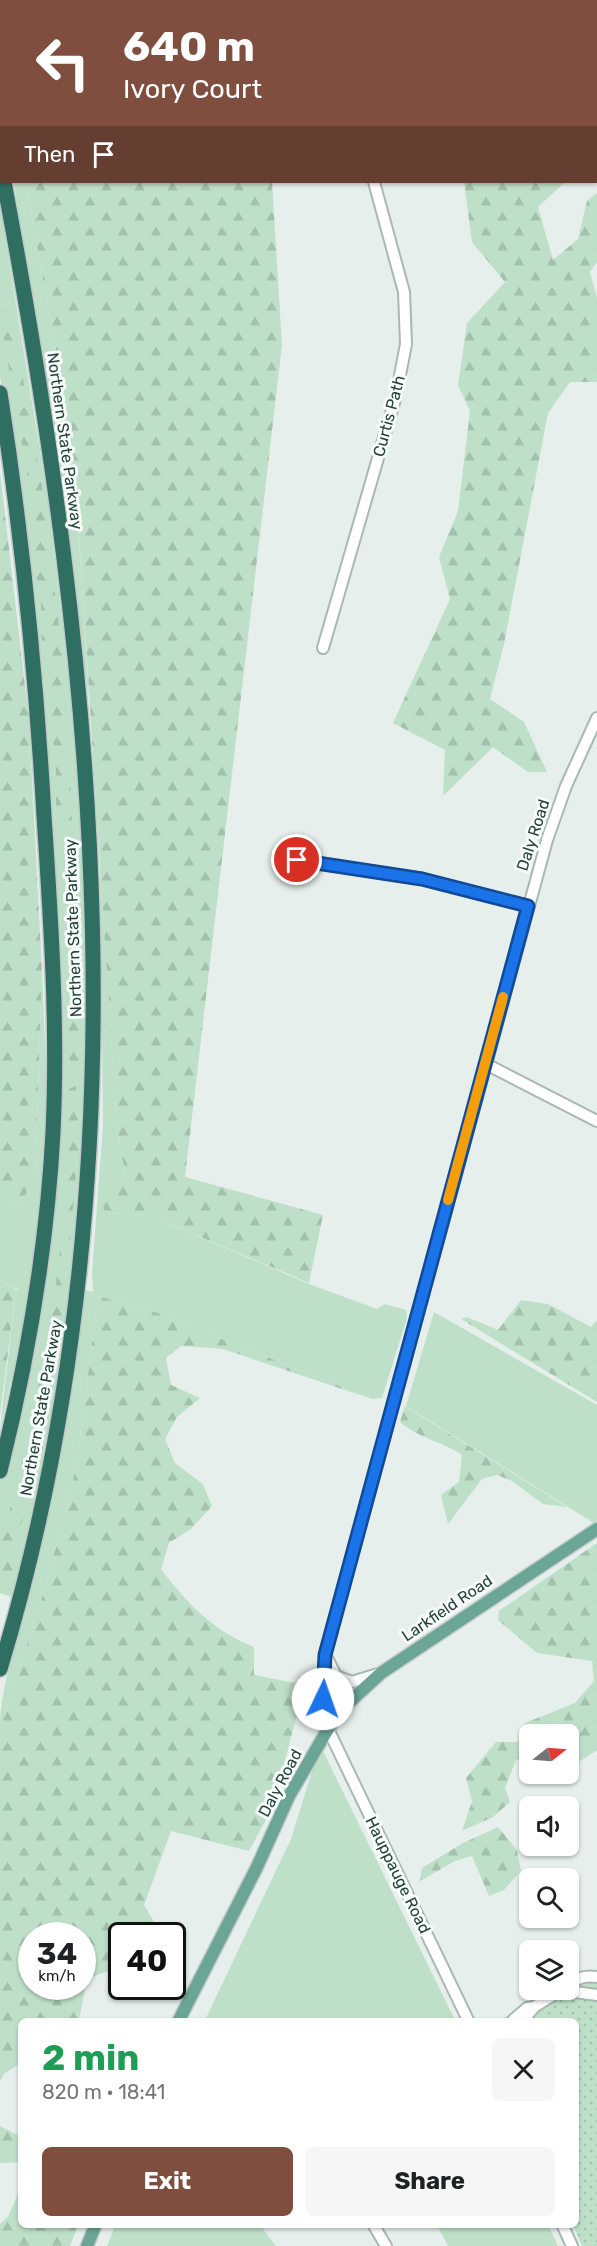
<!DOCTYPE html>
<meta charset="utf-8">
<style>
:root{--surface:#fff;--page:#f6f6f6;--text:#202124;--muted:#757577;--accent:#7f4e3f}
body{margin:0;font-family:Rubik,sans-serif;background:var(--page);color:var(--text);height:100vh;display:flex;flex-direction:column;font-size:22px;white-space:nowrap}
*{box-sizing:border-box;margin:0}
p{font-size:20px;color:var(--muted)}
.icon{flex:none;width:33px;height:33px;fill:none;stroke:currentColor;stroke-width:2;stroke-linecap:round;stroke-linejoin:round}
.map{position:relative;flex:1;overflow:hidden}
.drawer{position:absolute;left:18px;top:2018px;width:561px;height:210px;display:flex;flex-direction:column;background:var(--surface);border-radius:9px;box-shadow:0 2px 4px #0004}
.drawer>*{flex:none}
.guide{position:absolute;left:0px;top:0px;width:597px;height:183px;box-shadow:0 2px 4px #0004;background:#7f4e3f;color:#fff;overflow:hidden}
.needle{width:39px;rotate:73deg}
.tools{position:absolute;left:519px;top:1724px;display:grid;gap:12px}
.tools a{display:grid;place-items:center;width:60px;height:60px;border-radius:9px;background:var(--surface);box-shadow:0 2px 4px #0004;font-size:30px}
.speed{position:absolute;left:18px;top:1922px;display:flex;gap:12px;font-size:30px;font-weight:700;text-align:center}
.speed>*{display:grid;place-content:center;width:78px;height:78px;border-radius:50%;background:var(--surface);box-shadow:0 2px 4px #0004;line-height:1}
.speed small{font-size:15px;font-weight:400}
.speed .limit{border:3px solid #111;border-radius:9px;background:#fff;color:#111}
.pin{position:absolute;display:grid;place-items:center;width:51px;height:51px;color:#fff;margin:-26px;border:3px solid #fff;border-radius:50%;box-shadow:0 2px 6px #0007}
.me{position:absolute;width:66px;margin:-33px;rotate:3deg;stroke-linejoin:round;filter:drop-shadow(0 0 4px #0008)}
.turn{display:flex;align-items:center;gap:21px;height:126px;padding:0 24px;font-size:27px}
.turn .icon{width:78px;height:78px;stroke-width:2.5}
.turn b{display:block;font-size:42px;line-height:51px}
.then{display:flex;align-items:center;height:57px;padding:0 24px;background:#0003;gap:12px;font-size:22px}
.round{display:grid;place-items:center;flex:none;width:63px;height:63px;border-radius:9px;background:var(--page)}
.summary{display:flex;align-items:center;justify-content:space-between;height:102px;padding:0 24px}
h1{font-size:36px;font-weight:700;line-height:45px;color:#1e9e55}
.primary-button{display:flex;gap:12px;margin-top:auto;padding:12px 24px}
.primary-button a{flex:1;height:69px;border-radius:9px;background:var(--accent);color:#fff;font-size:24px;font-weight:700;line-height:69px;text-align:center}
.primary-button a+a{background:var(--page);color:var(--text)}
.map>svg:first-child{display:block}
</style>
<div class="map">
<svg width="597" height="2246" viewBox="0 0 597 2246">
<defs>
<pattern id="forest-firs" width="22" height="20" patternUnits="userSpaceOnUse" patternTransform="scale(1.5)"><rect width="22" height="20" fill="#bfe0c8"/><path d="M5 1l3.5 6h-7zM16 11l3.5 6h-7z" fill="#a4c1ad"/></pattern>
<pattern id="park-dots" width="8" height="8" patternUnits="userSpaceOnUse" patternTransform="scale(1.5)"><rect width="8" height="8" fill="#bfe0c8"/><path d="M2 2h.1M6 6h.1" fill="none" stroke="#a4c1ad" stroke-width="1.8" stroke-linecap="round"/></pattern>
</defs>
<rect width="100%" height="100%" fill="#e6efeb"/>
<g fill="#bfe0c8">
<polygon points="14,182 25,182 73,442 89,698"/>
<polygon points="0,205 48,501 67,662 81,825 86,973 85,1093 66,1341 53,1423 22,1560 11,1597 0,1593 0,1477 21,1405 59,1045 18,485 0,376"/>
<path d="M100,857L117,1129L127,1184L105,1213L149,1215L309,1284L377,1309L385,1304L406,1310L407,1318L382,1398L372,1399L155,1312L98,1296L76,1468L47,1581L0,1729C0,1684 19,1640 29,1596C52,1494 75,1393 85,1290L93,1292L92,1272L103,1126Z"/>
<polygon points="42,971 47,1093 39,1210 26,1314 0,1429 16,1290 19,1286 15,1289 0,1280 0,1198 18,1205 35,1181"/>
<polygon points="434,1312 597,1405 597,1525 406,1406"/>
<polygon points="320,1745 455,2020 205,2020 291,1839"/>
<polygon points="116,2224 260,2225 276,2246 107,2246"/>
<polygon points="437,2225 548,2225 558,2246 448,2246"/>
</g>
<g fill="url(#forest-firs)" fill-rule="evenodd">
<polygon points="0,0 256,0 256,1 2,2 1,70"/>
<polygon points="25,182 272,182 282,345 185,1177 323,1215 309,1283 149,1215 105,1213 99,1190 127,1184 117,1129 73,442"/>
<polygon points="464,182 565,182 538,207 553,260 578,239 587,201 597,193 597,262 590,272 597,298 597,382 570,382 548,413 504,644 490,699 524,722 547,772 528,772 493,747 443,796 445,750 393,723 450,599 439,557 458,511 470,411 458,385 467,323 505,282 472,242"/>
<polygon points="3,310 11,311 41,479 67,692 72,828 66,832 56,820 56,752 51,737 47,663 42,646 41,602 30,537 29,486 0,316"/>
<polygon points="0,471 29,721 42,971 35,1181 18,1205 0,1198"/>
<polygon points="81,1000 84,1018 81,1067 75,1066 69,1059 67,1013 72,1002"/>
<polygon points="76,1086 79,1136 63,1329 56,1339 51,1327 67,1187 69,1089"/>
<polygon points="0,1280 16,1290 0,1415"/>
<path d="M98,1296L155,1312L372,1399L223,1349L181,1346L166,1358L171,1385L200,1398L177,1417L165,1439L175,1463L203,1484L212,1506L191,1529L169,1543L161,1569C187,1603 213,1631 254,1647V1675L305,1685L272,1809L249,1851L171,1831L144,1905L162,1935H122L121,1966L87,1979L79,2020H21V2063L4,2074L0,2081V1729L47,1581L76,1468ZM32,1935H82V1986H32Z"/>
<polygon points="521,1300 548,1304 591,1327 597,1320 597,1402 461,1319 467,1317 498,1330"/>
<path d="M41,1360C57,1373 59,1397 43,1411L37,1405Z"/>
<path d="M405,1406L567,1507L543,1504L512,1481L497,1475L482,1479L448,1524L441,1495L459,1482L462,1455C440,1440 422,1440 400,1422Z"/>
<path d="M39,1422C41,1428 44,1434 44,1441C43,1456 28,1513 20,1525L8,1516L31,1427Z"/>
<polygon points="8,1529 19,1543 10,1586 3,1587 0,1585 0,1530"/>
<polygon points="597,1543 597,1750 569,1768 568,1734 530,1734 529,1755 516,1760 505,1788 510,1802 493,1817 462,1831 472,1801 466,1778 496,1742 518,1742 525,1723 575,1703 594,1681 592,1661 537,1653 498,1620 499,1611"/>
<polygon points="498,1827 517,1850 521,1871 504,1890 489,1896 472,1856 455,1861 420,1881 422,1868 463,1843"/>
<polygon points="0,2126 21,2137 21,2162 0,2163"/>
<polygon points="18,2194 21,2194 21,2224 78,2225 70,2246 0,2246 0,2224 8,2217"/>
</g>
<polygon fill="url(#park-dots)" points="597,1974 597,2246 582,2246 573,2225 576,2224 576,2020 499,2020"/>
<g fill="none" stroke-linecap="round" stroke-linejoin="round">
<defs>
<g id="minor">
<polyline points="520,0 521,2"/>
<polyline points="596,82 597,83"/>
<polyline points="323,648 396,396 406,344 404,292 374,182"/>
<polyline points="297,860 422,879 528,906"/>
<polyline points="486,1064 597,1121"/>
<polyline points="327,1658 336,1676 352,1682 381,1673"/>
<polyline points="571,1984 575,1992 597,1995"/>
<path d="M568,1985C578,1978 585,1975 597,1977"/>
<polyline points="534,2007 563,1989"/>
<polyline points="468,2020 328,1729 323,1711 325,1655 547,840 566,786 597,718"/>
<polyline points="513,2020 527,2008 534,2007 524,2020"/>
<polyline points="373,2224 386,2246"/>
<polyline points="562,2224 572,2246"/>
</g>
<g id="major">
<polyline points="179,2020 257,1867 289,1796 328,1729 343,1708 381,1673 597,1529"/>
<polyline points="87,2246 96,2224"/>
</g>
<g id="highway">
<polyline points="0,162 2,169"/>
<path d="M0,393C22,533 36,675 44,816C51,921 58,1027 53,1132C47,1247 28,1359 0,1471"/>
<path d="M0,1669C148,1181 97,675 4,182"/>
</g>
</defs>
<use href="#minor" stroke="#a8b8b2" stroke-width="14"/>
<use href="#major" stroke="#c2cac8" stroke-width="15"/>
<use href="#highway" stroke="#c2cac8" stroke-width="18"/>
<use href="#minor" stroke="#fff" stroke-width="10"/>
<use href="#major" stroke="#6aa596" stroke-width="12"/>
<use href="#highway" stroke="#2f6f62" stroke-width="15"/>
</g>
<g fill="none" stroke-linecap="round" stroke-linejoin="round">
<defs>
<polyline id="route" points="297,860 422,879 528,906 325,1655 323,1699"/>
</defs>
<use href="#route" stroke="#114b97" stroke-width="15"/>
<use href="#route" stroke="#1a73e8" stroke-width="10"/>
<polyline stroke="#f59e0b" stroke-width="10" points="448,1200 503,997"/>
</g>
<g text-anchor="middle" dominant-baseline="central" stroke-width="6" stroke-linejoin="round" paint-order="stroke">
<g font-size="16" fill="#24423a" stroke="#f7fbf9">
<text transform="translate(389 416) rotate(-75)">Curtis Path</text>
<text transform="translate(65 441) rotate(82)">Northern State Parkway</text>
<text transform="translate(533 835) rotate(-72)">Daly Road</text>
<text transform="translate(73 928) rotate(-92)">Northern State Parkway</text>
<text transform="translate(41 1408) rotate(-80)">Northern State Parkway</text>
<text transform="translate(447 1608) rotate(-34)">Larkfield Road</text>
<text transform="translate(280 1783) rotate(-62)">Daly Road</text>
<text transform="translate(398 1875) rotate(64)">Hauppauge Road</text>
</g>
</g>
</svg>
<div class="tools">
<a><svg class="needle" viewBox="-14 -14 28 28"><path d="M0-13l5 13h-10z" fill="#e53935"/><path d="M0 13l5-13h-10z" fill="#757577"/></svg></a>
<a><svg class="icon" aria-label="sound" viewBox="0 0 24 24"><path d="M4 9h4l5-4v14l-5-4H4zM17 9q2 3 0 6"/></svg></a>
<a><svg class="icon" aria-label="search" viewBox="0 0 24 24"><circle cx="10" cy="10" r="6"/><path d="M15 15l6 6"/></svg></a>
<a><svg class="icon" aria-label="layers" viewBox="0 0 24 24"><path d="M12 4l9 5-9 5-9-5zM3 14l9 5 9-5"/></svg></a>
</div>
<div class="speed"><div>34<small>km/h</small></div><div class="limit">40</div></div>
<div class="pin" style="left:297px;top:860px;background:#d93025"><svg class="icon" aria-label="arrive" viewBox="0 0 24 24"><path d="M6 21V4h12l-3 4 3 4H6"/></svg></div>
<svg class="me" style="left:323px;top:1699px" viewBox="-20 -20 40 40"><circle r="19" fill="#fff"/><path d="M0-13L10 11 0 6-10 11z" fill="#1a73e8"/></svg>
<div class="guide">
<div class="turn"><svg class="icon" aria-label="left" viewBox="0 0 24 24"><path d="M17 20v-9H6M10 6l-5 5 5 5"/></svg><div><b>640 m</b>Ivory Court</div></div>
<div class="then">Then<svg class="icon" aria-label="arrive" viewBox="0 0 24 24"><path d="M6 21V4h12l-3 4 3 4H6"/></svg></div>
</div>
<section class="drawer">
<div class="summary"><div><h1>2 min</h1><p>820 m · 18:41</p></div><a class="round"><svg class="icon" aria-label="close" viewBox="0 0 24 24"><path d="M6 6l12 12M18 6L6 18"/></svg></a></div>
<div class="primary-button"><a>Exit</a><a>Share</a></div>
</section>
</div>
